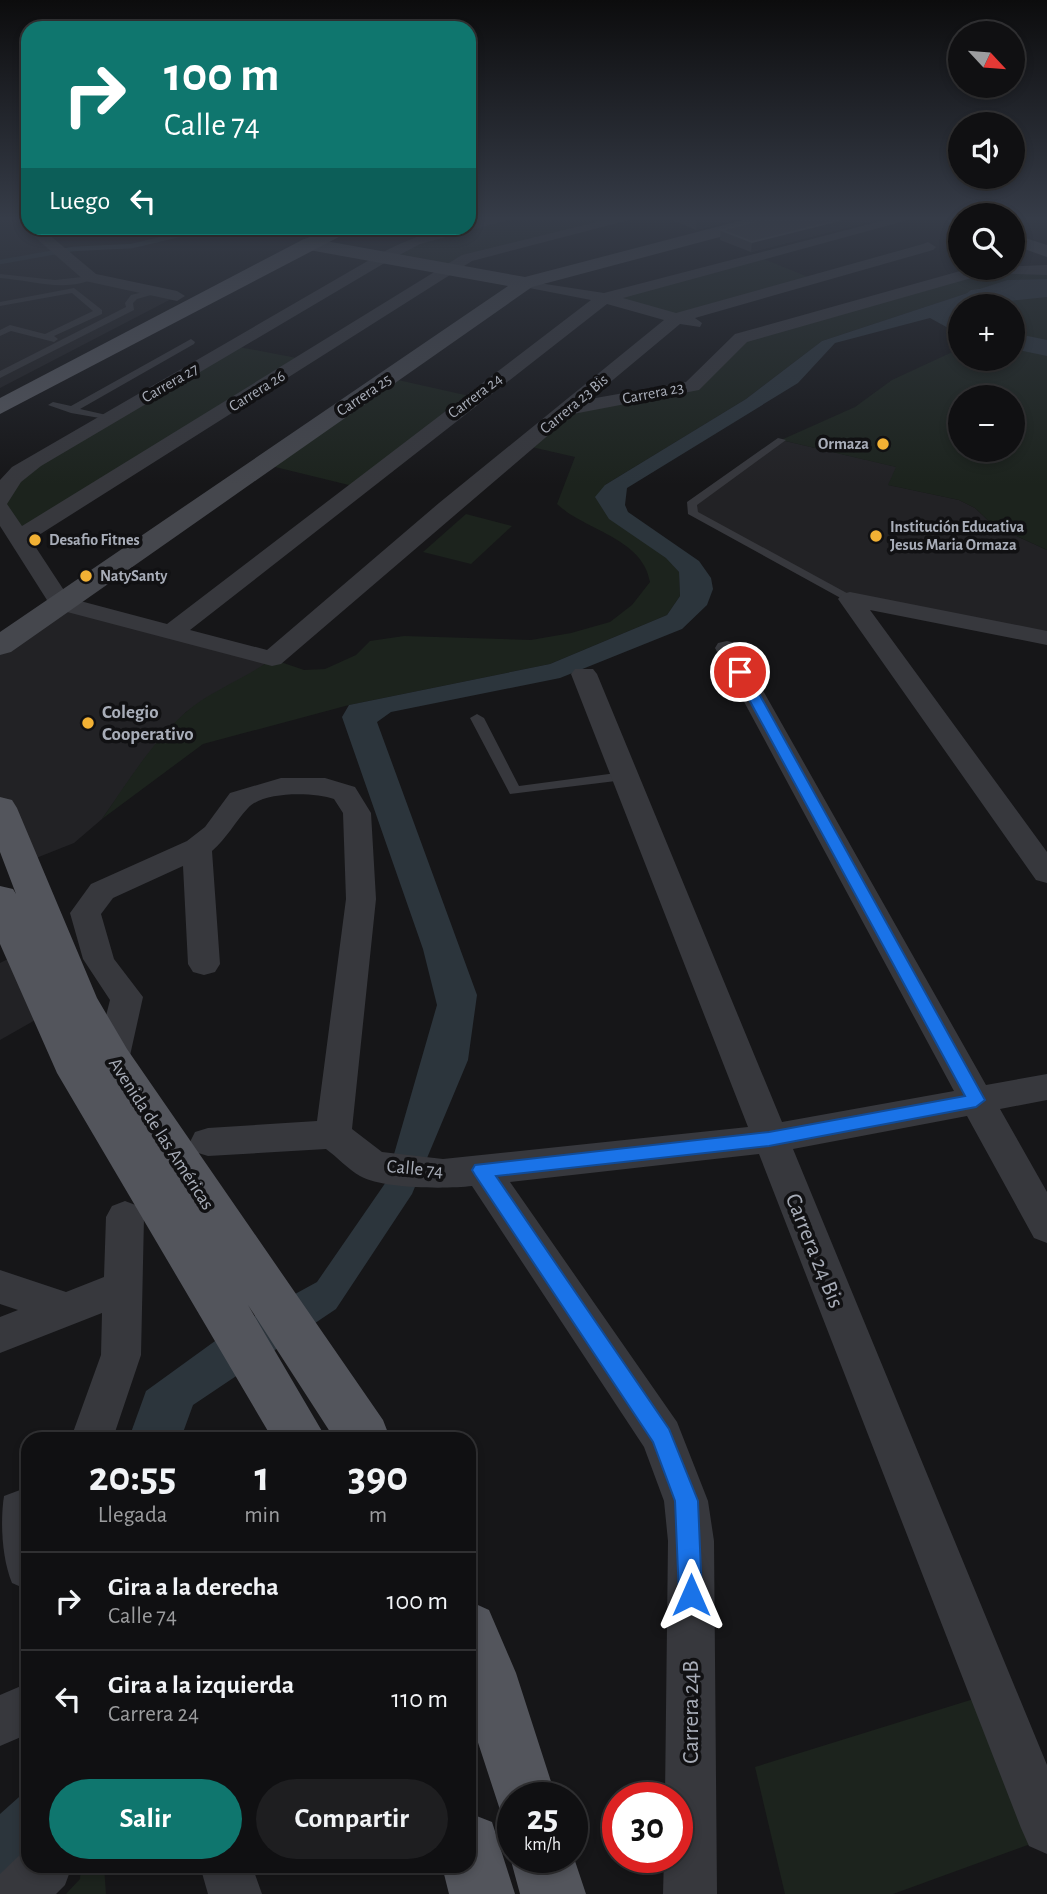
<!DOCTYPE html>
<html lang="es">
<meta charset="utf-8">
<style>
:root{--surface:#101012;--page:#1e1e20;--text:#f1f3f6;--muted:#9c9d9f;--line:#303032;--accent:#0f766e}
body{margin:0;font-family:"Alegreya Sans",sans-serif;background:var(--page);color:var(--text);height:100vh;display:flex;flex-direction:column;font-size:26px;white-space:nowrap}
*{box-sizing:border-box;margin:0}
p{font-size:23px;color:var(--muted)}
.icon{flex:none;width:38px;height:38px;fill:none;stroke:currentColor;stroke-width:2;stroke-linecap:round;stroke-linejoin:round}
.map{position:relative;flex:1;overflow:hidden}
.panel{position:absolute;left:21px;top:1432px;width:455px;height:441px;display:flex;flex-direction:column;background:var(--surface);border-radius:21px;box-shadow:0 4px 10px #0003,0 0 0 2px var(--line)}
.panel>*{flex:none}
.guide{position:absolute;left:21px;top:21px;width:455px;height:214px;border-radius:21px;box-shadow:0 4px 10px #0003,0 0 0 2px var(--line);background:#0f766e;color:#fff;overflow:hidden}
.needle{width:46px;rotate:116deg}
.tools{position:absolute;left:948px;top:21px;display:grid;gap:14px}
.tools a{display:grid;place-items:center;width:77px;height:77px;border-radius:50%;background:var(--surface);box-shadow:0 4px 10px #0003,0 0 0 2px var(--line);font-size:35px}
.speed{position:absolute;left:497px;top:1782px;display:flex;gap:14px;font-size:35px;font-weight:700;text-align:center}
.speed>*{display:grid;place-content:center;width:91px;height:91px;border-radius:50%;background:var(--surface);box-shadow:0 4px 10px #0003,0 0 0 2px var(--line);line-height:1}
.speed small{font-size:18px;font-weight:400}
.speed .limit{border:10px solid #d22;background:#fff;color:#111}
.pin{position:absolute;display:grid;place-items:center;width:60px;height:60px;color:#fff;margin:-30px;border:4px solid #fff;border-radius:50%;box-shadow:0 2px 7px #0007}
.me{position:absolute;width:77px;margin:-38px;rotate:0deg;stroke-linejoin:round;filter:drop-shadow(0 0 5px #0008)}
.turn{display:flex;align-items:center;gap:24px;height:147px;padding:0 28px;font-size:32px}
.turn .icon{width:91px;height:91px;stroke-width:2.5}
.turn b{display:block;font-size:49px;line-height:60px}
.then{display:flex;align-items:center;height:66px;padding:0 28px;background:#0003;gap:14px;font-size:26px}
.eta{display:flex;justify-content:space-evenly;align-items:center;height:119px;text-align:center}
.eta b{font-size:42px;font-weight:600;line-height:49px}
.cta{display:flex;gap:14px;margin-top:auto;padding:14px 28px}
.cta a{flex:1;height:80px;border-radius:42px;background:var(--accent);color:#fff;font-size:28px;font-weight:600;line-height:80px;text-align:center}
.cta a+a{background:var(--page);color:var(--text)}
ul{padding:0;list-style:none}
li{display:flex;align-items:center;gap:21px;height:98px;padding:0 28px;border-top:2px solid var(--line)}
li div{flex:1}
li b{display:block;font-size:26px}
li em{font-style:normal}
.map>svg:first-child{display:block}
</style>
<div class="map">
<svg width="1047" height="1894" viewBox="0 0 1047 1894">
<rect width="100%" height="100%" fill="#161618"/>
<g fill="#222225">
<polygon points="0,220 24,220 28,228 33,228 91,278 177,296 0,388"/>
<polygon points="781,440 897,467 889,485 959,500 975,508 993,525 1047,550 1047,638 850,599 693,514 691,504"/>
<polygon points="60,603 272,659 250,675 186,712 142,762 102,819 74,843 21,864 0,808 0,646"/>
<polygon points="14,956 37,1019 0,1040 0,963"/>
</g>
<g fill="#1c231d" fill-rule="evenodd">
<polygon points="501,220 622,220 484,252 449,270 383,258 436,234"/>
<polygon points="759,257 813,279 677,318 604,298"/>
<path d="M988,268L1047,270V279L1007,280L822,341L746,399L605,485L679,572L680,596L667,615L550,664L349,705L203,744L102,819C127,783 152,742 185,713C210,691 245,679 272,659L304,670L325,669L356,655L370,641L404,636L531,640L571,633L610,622L632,605L650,582C643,538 584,530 557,504L575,457L523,445L567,409L692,386L741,338Z"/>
<path d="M1020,290L1047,291V342L1013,341V306H961V327L952,315C965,296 998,295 1020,290Z"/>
<polygon points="234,346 307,360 17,539 0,500 8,482"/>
<path d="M961,348V359H1013V348L1047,352V550L993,525L975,508L959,500L888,485L896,467L781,440L855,407L892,380ZM961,397H1013V450H961Z"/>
<polygon points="389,378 474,397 357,487 263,464"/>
<polygon points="466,514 512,526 471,564 423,552"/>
<polygon points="993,1693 1047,1838 893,1894 785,1894 755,1767"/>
<polygon points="81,1866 104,1866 106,1894 66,1894 80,1879"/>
</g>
<g fill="#2c353c">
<polygon points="1047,279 1047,291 1020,290 958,307 952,316 961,327 961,335 930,318 835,343 798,383 627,488 625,505 628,512 699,561 711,578 713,589 707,605 682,629 560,678 391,712 377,722 477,995 468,1060 412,1194 336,1309 193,1405 181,1438 129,1438 146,1391 233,1328 317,1282 386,1182 437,1005 423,949 342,717 349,705 550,664 667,615 680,596 679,572 666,558 609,519 595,497 605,485 746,399 822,341 1007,280"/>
<polygon points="28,1789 28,1850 0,1875 0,1814"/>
</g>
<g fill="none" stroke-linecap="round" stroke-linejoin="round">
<polyline stroke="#2c353c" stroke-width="4.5" points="0,262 73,249 132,246 208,228"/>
<g fill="#2c353c" fill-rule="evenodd">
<polygon points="1047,281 1047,297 961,306 961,313 952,306 971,290"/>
<polygon points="1013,333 1047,340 1047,356 1013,349"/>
</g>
<g fill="#37383d" fill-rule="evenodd">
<path d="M0,274L55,280L91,276L95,278C67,293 30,280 0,278Z"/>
<polygon points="74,288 102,310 102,314 54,336 58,339 54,342 11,331 0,336 0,330 10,325 45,334 93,311 72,293 0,306 0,302"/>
<polygon points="155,289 158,293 137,299 133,303 134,310 0,378 0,371 126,307 125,303 131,295"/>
<polygon points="191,339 195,342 194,344 80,409 111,416 111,420 71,413 48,405 53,402 71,406"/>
<polygon points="778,438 786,440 697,505 698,512 854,597 854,601 846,601 688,514 687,502"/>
<polygon points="477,714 484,718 519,786 624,772 631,776 624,780 510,794 470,718"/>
</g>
<g fill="#37383d" fill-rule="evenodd">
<path d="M482,220H508L420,244L388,261L41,466L21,482L7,504L22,526L462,255L605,220H629L472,261L31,540L69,598L167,624L591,300L519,286V280L604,293L885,220H908L623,298L676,313L923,244L928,242L936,247L933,250L695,318L702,323L700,327L680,324L590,399L686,382L735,334L971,268L1047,265V275L989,273L747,342L699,390L573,414L281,664L272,666L52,608L0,526V480L12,467L378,255C407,239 435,228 469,228V223ZM607,304L664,320L439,503L267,650L190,630Z"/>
<polygon points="28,225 28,228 41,228 96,274 177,291 185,296 177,301 85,281 28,231"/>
<polygon points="850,592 1047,631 1047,645 870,610 1047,852 1047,883 1036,880 838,599 842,594"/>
<path d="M727,641L736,643L739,648L986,1085L1047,1074V1100L1000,1109L1047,1192V1243L1034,1238L967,1116L793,1149L1047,1765V1854L1029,1846L1021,1828L759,1154L510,1182L677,1422L708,1501L714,1541L717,1894H663L664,1857H677V1797H665L668,1541L664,1501L644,1447L472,1186C447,1189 382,1189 360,1176C348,1169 337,1157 326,1149L208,1156L195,1152L190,1142L195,1132L208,1128L317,1121L346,899L343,813L334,799C314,792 263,791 248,808C235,822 227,838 212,851L220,964L215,972L204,975L193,972L188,964L183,866L113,898L101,914L114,959L143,997L129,1060L124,1069L112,1073L100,1069L95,1060L110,1000L83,959L70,913L91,884L187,841L205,827L230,793L281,778H325L355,787L371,813L376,899L352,1129L382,1152L443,1159L748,1127L571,674L575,669H593L597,674L782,1122L954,1091L715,648L718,643Z"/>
<polygon points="125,1201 138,1206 144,1217 141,1355 113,1438 71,1438 101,1355 102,1313 0,1353 0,1317 18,1310 0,1304 0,1270 66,1292 104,1277 106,1217 112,1206"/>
<path d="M20,1490L28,1493V1590L12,1583C2,1559 0,1522 4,1496Z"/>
<polygon points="28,1683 28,1734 0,1746 0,1695"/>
<polygon points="28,1847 28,1866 72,1866 65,1885 56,1894 0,1894 0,1874"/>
<polygon points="200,1866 252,1866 262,1894 208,1894"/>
</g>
<g fill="#45474d" fill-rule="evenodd">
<polygon points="743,220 772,220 769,224 532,287 11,652 0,655 0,632 508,286 309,250 302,248 300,244 302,240 309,238 525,277"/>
<polygon points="948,220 961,220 961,226 951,224"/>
<polygon points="1013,234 1047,245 1047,257 1013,245"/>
</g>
<g fill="#53555c" fill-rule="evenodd">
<polygon points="333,228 356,228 0,414 0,398 302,240"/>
<polygon points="0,797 12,800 17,808 97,998 127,1049 383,1420 390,1438 334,1438 248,1305 326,1438 272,1438 57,1073 0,944 0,886 13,889 16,894 0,852"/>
<polygon points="469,1601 489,1610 516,1673 556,1797 513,1797 513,1823 503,1819 469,1715"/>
<polygon points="469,1813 492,1822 515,1894 449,1894 442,1866 469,1866"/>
<polygon points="513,1850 513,1857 572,1857 572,1852 586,1894 520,1894 510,1857"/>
</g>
</g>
<g fill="#323236">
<polygon points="672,220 734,220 696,230"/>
<polygon points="760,220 876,220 751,252 720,240 721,230"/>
</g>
<g fill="#212124">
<polygon points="697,220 734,220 696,230"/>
<polygon points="840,220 876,220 751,252 752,242"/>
</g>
<polygon fill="#3f3f44" stroke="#4f5156" stroke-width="2" points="760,220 840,220 752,242 721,230"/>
<linearGradient id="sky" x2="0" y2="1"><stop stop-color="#0c0c0d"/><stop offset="0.45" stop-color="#363c48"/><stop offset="1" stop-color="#363c48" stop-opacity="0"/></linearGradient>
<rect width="1047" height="485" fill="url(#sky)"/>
<polygon fill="#1a73e8" stroke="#114b97" stroke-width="2" points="740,668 747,672 985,1100 976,1107 769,1146 496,1176 669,1429 698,1501 702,1595 699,1604 691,1607 682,1604 679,1595 675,1501 653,1442 475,1175 472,1170 475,1165 769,1132 965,1096 734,672"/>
<g fill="#f2b134" stroke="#111113" stroke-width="2.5">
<circle cx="883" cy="444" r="7"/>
<circle cx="876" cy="536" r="7"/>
<circle cx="35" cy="540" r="7"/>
<circle cx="86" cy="576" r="7"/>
<circle cx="88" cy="723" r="7"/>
</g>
<g text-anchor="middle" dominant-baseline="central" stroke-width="7" stroke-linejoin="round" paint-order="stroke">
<g font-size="16" fill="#a8adb8" stroke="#111113">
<text transform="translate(170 383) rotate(-30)">Carrera 27</text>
<text transform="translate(257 391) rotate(-32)">Carrera 26</text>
<text transform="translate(653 393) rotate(-11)">Carrera 23</text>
<text transform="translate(364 395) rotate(-34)">Carrera 25</text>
<text transform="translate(475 396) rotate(-37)">Carrera 24</text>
<text transform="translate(574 404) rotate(-40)">Carrera 23 Bis</text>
</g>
<g font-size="16" font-weight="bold" fill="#a8adb8" stroke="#111113" text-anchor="start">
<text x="869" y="444" text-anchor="end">Ormaza</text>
<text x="890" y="527">Institución Educativa<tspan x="890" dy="18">Jesus Maria Ormaza</tspan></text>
<text x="49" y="540">Desafio Fitnes</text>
<text x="100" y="576">NatySanty</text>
</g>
<g font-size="19" font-weight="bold" fill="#a8adb8" stroke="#111113" text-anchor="start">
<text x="102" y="712">Colegio<tspan x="102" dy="22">Cooperativo</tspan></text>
</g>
<g font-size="19" fill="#a8adb8" stroke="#111113">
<text transform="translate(161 1134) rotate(57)">Avenida de las Américas</text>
<text transform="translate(415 1169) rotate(5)">Calle 74</text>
</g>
<g font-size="23" fill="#a8adb8" stroke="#111113">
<text transform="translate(814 1251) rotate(68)">Carrera 24 Bis</text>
<text transform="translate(691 1712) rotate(-90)">Carrera 24B</text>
</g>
</g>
</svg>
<div class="tools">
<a><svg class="needle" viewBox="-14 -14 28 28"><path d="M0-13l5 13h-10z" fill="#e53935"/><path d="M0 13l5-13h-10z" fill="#9c9d9f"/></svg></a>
<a><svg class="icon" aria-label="sound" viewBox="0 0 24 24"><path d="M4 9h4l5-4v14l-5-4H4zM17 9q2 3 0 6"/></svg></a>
<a><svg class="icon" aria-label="search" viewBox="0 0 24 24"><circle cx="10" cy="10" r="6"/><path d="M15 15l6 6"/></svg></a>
<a>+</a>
<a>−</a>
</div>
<div class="speed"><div>25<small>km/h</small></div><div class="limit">30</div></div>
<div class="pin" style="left:740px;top:672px;background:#d93025"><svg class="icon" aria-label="arrive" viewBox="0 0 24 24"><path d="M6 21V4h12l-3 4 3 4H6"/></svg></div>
<svg class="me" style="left:691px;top:1595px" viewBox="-20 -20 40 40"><path d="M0-17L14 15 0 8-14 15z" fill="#1a73e8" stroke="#fff" stroke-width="4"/></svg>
<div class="guide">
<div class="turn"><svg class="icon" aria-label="right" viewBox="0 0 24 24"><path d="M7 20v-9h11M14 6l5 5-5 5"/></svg><div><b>100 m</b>Calle 74</div></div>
<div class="then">Luego<svg class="icon" aria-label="left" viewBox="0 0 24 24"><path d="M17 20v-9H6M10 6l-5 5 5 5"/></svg></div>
</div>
<section class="panel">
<div class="eta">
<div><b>20:55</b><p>Llegada</p></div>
<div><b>1</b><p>min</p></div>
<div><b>390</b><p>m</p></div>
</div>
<ul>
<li><svg class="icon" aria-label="right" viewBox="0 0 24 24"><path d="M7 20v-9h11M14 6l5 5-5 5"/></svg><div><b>Gira a la derecha</b><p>Calle 74</p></div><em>100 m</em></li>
<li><svg class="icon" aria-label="left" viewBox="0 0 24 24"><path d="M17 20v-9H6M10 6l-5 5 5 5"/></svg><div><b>Gira a la izquierda</b><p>Carrera 24</p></div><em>110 m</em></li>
</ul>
<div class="cta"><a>Salir</a><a>Compartir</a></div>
</section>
</div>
